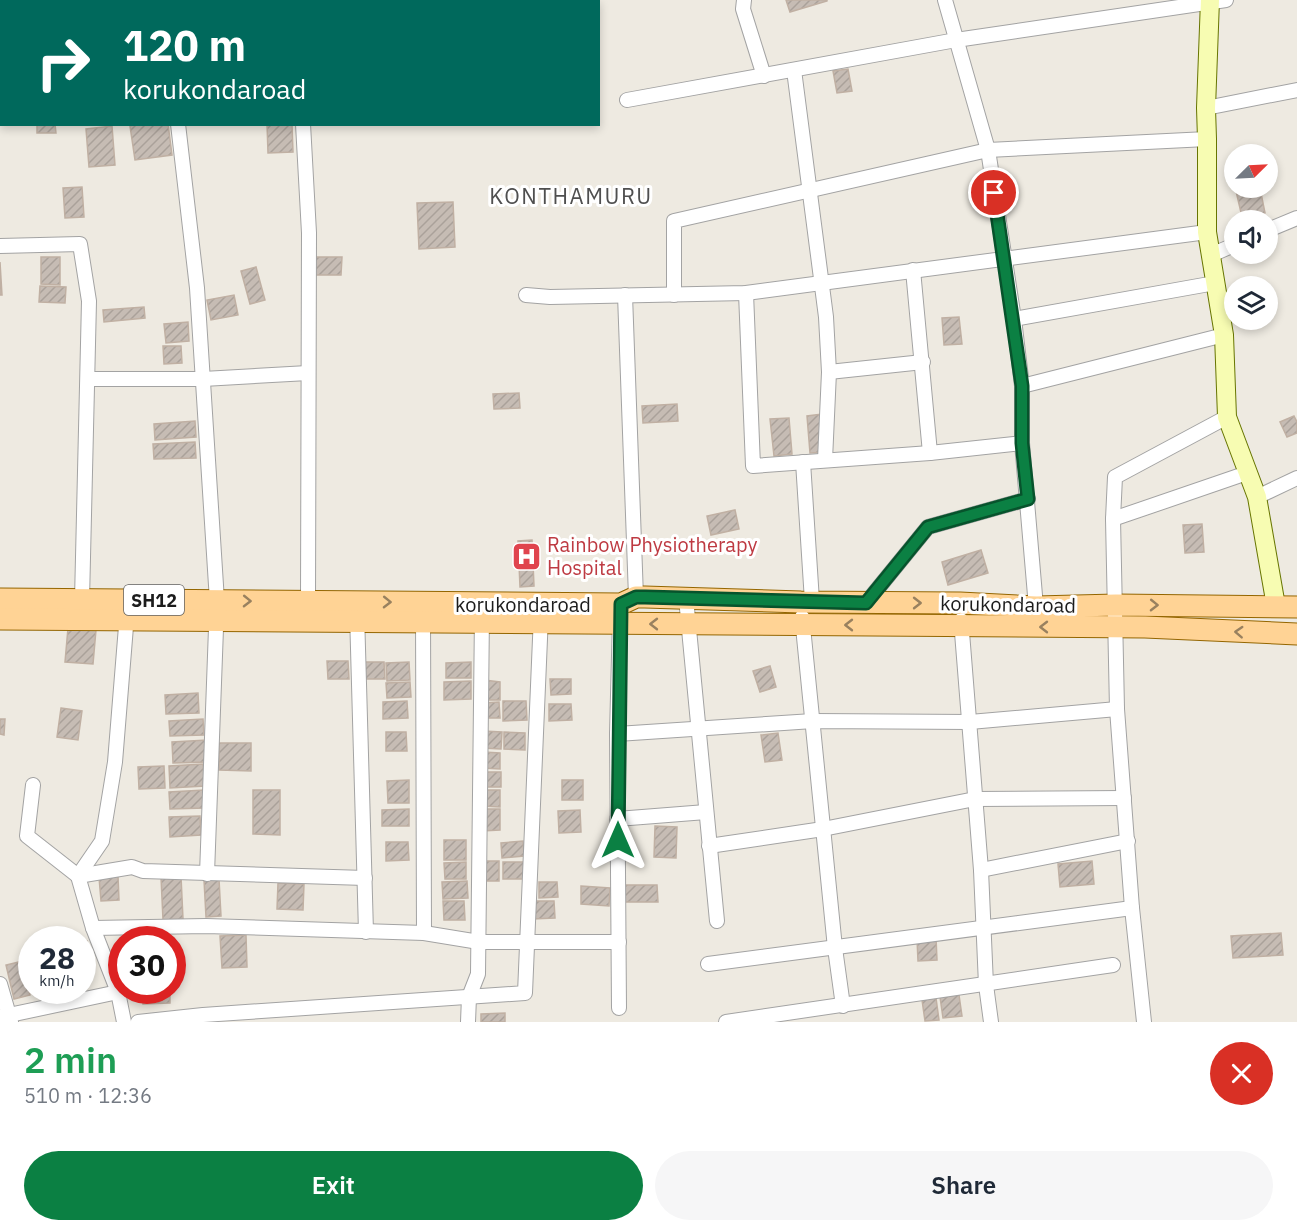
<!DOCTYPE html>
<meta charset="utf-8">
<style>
:root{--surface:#fff;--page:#f6f6f7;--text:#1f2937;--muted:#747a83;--accent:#0b8043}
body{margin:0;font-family:"IBM Plex Sans",sans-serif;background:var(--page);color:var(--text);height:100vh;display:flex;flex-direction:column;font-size:22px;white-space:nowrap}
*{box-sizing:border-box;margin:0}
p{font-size:20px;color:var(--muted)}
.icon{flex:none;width:33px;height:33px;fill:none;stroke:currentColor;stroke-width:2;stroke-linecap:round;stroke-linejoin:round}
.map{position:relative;height:1022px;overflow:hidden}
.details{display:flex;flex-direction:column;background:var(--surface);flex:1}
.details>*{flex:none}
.top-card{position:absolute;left:0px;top:0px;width:600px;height:126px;box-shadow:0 3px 9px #0003;background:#00695c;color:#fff;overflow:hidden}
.needle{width:39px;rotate:66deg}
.fabs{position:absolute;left:1224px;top:144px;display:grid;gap:12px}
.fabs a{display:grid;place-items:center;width:54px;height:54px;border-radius:50%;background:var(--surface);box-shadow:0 3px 9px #0003;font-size:30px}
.speed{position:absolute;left:18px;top:926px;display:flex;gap:12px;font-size:30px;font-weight:700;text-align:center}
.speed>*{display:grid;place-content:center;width:78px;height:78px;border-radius:50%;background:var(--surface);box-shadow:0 3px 9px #0003;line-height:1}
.speed small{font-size:15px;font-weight:400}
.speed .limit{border:9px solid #d22;background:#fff;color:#111}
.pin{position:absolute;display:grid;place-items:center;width:51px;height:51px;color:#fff;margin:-26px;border:3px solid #fff;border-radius:50%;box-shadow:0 2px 6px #0007}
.me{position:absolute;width:66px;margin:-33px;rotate:0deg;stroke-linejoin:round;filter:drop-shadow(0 0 4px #0008)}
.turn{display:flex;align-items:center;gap:21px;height:126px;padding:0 24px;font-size:27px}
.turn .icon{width:78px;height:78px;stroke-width:2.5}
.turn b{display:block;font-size:42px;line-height:51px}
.round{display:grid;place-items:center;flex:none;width:63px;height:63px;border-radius:32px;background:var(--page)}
.headline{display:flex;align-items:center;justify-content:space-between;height:102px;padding:0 24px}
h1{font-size:36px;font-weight:600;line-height:45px;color:#1e9e55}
.action{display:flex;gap:12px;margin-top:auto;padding:12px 24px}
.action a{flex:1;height:69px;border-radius:36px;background:var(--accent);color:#fff;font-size:24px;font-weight:600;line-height:69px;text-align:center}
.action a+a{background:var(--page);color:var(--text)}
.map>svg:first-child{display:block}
</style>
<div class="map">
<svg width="1297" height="1022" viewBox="0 0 1297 1022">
<defs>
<pattern id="building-hatch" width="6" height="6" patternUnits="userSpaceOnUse" patternTransform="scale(1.5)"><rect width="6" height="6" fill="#c6bcb4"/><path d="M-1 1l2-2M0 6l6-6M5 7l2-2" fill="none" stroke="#aaa19a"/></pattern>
</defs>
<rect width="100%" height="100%" fill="#eeeae1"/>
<g fill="url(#building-hatch)" stroke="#c0b0a3" stroke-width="1.5">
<polygon points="786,0 827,0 827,1 790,12"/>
<polygon points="0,28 2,28 0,78"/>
<polygon points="848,69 852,91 837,93 833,71"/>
<polygon points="37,124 55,124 56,133 37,133"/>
<polygon points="140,124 168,124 172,155 135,160 130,126"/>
<polygon points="267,124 292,124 293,152 268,153"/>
<polygon points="112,126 115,165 89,167 86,129"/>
<polygon points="82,187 84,217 65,218 63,188"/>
<polygon points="1251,188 1260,188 1265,213 1242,217 1236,191"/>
<polygon points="453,202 455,247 419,249 417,203"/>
<polygon points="41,257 60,257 60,285 41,284"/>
<polygon points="314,257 342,257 341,275 314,275"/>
<polygon points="0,262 2,295 0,295"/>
<polygon points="256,267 265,300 250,304 241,271"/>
<polygon points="40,286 66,287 65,303 39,302"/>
<polygon points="234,295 238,315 211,320 207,300"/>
<polygon points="144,307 145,318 104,322 103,310"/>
<polygon points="959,317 962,344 944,345 942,318"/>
<polygon points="188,322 189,341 166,343 164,324"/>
<polygon points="163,346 181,346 182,363 164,364"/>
<polygon points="519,393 520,408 494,409 493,394"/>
<polygon points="677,404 678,421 643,423 642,406"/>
<polygon points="822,414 825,452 810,453 807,416"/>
<polygon points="1294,416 1297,422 1297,433 1287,437 1280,422"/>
<polygon points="789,418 792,454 774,456 770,419"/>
<polygon points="195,421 196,437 155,440 154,424"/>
<polygon points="195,442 196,458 154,459 153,444"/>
<polygon points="735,510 739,529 711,535 707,516"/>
<polygon points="1202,524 1204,552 1185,553 1183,525"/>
<polygon points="532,540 534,586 520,587 518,541"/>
<polygon points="981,550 988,573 948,585 942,562"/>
<polygon points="68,628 96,630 93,664 65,662"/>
<polygon points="327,661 348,661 349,679 328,679"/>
<polygon points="363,662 384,662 385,679 364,679"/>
<polygon points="409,662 410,680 387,681 386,663"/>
<polygon points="471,662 471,678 446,678 446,663"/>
<polygon points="770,666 776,687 760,692 753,671"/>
<polygon points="550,679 571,679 571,694 551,695"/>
<polygon points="484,680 500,682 500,700 484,700"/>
<polygon points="471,681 471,699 444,700 444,682"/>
<polygon points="410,682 411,697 387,698 386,683"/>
<polygon points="198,693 199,713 166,714 165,695"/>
<polygon points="407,701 408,718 383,719 383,702"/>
<polygon points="503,701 526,701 527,720 503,721"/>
<polygon points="499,702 500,718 483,718 482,703"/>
<polygon points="549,704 571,704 572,720 549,721"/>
<polygon points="61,708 82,711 78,740 57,737"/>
<polygon points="0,719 5,719 4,735 0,734"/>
<polygon points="203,719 204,735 170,736 169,721"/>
<polygon points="483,731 502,732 501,749 482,748"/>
<polygon points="386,732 406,732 407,751 386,751"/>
<polygon points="504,732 525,733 525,750 504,749"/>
<polygon points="778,733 782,760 765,762 761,735"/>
<polygon points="207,740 208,762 173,763 172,742"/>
<polygon points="219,743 251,743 251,771 219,770"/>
<polygon points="483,752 500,753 500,769 483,768"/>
<polygon points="203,764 205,786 170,788 169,766"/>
<polygon points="164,766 165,788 139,789 138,767"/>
<rect x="484" y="772" width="17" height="15"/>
<polygon points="409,780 409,803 388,803 387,781"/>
<rect x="562" y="780" width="21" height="20"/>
<polygon points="204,790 205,808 170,809 169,792"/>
<polygon points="253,790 280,790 280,835 253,834"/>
<polygon points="483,790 500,790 500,807 482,806"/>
<polygon points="409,809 409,826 382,826 382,810"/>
<polygon points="482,809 500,809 500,830 482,831"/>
<polygon points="580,810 581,832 559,833 558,811"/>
<polygon points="200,816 201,835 170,837 169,817"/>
<polygon points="655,826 677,827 676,858 654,857"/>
<rect x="444" y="840" width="22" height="20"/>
<polygon points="523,841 524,856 502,858 501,843"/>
<polygon points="386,842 408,842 409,860 386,861"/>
<polygon points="483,861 499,861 499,881 482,881"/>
<polygon points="1092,861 1094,884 1060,887 1058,864"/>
<polygon points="466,862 466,879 445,879 444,863"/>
<polygon points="503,862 525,862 526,879 503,879"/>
<polygon points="118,876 119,900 101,901 99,877"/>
<polygon points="181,876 183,919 163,920 161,877"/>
<polygon points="219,879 221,916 206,917 204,880"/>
<polygon points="467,881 468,898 443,899 442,882"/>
<polygon points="539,882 557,882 558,897 539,898"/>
<polygon points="278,883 304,884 303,910 277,909"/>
<polygon points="622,885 657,885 658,902 622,902"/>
<polygon points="581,886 610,888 609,906 581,904"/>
<polygon points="443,901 464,901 465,920 444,920"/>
<polygon points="532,901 554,901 555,918 532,919"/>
<polygon points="1281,933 1283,955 1233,958 1231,936"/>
<polygon points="246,935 247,967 222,968 220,936"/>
<polygon points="936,938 937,960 918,961 917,939"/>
<polygon points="87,941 94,973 82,976 82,942"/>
<polygon points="23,961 30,995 14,999 6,965"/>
<polygon points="142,990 170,990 170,1003 143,1004"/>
<polygon points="959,995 962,1016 943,1018 940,997"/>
<polygon points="936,998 939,1020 925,1021 922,1000"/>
<polygon points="505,1013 505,1022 481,1022 481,1014"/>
</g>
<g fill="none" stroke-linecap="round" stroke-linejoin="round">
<defs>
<g id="street">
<polyline points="163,0 163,2"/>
<polyline points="298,0 298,2"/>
<polyline points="744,0 743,9 764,76"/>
<polyline points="945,0 988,150 1014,319 1022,386 1022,443 1036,607"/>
<polyline points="61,2 61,0"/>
<polyline points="0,22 2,22"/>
<polyline points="794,70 826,317 829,372 825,460"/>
<polyline points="627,100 956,40 1226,0"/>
<polyline points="1206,108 1297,90"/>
<polyline points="178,124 197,288 217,601 207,874"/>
<polyline points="303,124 309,233 308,602"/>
<polyline points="1268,230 1297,218"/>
<polyline points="0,246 80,244 89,301 82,600"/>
<polyline points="1211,255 1234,245"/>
<polyline points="913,270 930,453"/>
<polyline points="746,293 753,466 930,453 1022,443"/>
<polyline points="526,295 550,297 746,293 1207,232"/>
<polyline points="625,295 636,597"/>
<polyline points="674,295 674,221 988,150 1207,139"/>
<polyline points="1014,319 1215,283"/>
<polyline points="829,372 923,362"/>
<polyline points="88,379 203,379 308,373"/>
<polyline points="1022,386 1224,335"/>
<polyline points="803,462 812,601"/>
<polyline points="1257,497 1297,478"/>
<polyline points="1113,519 1247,473"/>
<polyline points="686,598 717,921"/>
<polyline points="866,603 928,527 1028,499"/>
<polyline points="357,613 366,932"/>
<polyline points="423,614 424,933"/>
<polyline points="802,617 835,948 843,1006"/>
<polyline points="961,620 981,870 986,985 991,1022"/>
<polyline points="617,734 813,721 970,722 1117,709"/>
<polyline points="33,785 27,836 78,876 132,867 143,871 365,878"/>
<polyline points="617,819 706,812"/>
<polyline points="709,846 823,829 975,799 1124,798"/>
<polyline points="981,870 1128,841"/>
<polyline points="93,928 206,926 424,933 479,942 619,942"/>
<polyline points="708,964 1132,908"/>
<polyline points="0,984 11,1022"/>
<polyline points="619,1008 617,734 620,617"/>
<polyline points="0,1017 118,992"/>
<polyline points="124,1022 118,992 93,928 78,876 102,841 115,762 127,614"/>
<polyline points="138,1022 203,1015 525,993 541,615"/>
<polyline points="468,1022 469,997 478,974 482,614"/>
<polyline points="726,1022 1113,965"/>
<polyline points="1144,1022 1132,908 1117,709 1113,519 1115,477 1227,417"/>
</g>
<polyline id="secondary" points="1210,0 1206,108 1207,139 1207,232 1224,335 1227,417 1257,497 1276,606"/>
<g id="primary">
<polyline points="0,599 621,604 636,597 645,597 801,602 960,603 1036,607 1116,605 1297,607"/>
<polyline points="0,619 1145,627 1297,634"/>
</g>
</defs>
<use href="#street" stroke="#a3a3a3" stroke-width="16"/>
<use href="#secondary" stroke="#677501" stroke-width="20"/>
<use href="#primary" stroke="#946600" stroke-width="23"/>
<use href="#street" stroke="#fff" stroke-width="14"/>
<use href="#secondary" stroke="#f7fcb2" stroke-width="18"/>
<use href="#primary" stroke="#ffd395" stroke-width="21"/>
</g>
<defs><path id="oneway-chevron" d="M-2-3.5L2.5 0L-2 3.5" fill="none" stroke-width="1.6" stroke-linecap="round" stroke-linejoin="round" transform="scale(1.5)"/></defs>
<g stroke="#99815f">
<use href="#oneway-chevron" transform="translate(247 601) rotate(1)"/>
<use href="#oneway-chevron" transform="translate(387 602) rotate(1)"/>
<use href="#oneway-chevron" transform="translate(917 603)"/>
<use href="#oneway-chevron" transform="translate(1154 605) rotate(1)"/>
<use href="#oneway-chevron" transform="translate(654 624) rotate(-180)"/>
<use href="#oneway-chevron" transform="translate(849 625) rotate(-180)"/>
<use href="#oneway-chevron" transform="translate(1044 627) rotate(-180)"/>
<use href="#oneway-chevron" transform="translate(1239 632) rotate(-177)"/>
</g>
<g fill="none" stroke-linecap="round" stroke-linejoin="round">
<defs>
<polyline id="route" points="618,840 621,604 636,597 645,597 866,603 928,527 1028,499 1022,443 1022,386 994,193"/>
</defs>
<use href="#route" stroke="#07532c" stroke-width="15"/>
<use href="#route" stroke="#0b8043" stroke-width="10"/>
</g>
<defs>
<symbol id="hospital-square" viewBox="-11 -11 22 22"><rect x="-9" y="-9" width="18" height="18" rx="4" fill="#e0444e" stroke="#fff"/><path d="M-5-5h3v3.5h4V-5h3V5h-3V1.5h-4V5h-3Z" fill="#fff"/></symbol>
</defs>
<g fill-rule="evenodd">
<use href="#hospital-square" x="510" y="540" width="33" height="33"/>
</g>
<g text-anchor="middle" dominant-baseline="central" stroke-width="6" stroke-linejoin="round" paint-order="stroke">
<rect fill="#fff" stroke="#606060" stroke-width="1.5" x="124" y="585" width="60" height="30" rx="4.5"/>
<g font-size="18" font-weight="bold" fill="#1c1c1c">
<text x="154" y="600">SH12</text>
</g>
<g font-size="20" fill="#be3a42" stroke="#fff" text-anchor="start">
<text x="547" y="544">Rainbow Physiotherapy<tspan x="547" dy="23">Hospital</tspan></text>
</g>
<g font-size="20" fill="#1c1c1c" stroke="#fff">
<text x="523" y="604">korukondaroad</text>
<text transform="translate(1008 604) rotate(1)">korukondaroad</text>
</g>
<g font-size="22" letter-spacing="1.5" fill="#4f4f4f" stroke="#fff">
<text x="571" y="195">KONTHAMURU</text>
</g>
</g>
</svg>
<div class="fabs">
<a><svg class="needle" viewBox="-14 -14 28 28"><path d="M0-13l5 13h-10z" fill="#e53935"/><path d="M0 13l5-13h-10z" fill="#747a83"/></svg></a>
<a><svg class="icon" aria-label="sound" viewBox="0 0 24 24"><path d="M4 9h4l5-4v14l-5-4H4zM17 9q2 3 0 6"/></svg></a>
<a><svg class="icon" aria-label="layers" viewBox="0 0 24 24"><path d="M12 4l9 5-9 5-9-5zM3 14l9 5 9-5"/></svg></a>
</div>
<div class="speed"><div>28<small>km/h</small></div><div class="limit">30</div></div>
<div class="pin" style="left:994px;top:193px;background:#d93025"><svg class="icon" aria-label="arrive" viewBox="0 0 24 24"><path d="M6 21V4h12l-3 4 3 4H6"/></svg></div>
<svg class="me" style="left:618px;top:840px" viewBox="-20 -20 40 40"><path d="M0-17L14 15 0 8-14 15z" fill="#0b8043" stroke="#fff" stroke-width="4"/></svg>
<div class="top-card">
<div class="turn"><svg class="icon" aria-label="right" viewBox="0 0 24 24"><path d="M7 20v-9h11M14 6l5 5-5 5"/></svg><div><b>120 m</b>korukondaroad</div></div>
</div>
</div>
<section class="details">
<div class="headline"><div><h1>2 min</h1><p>510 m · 12:36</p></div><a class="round" style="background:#d93025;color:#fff"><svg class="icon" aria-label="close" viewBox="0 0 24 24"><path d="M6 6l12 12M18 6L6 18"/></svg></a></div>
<div class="action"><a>Exit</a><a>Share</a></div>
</section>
